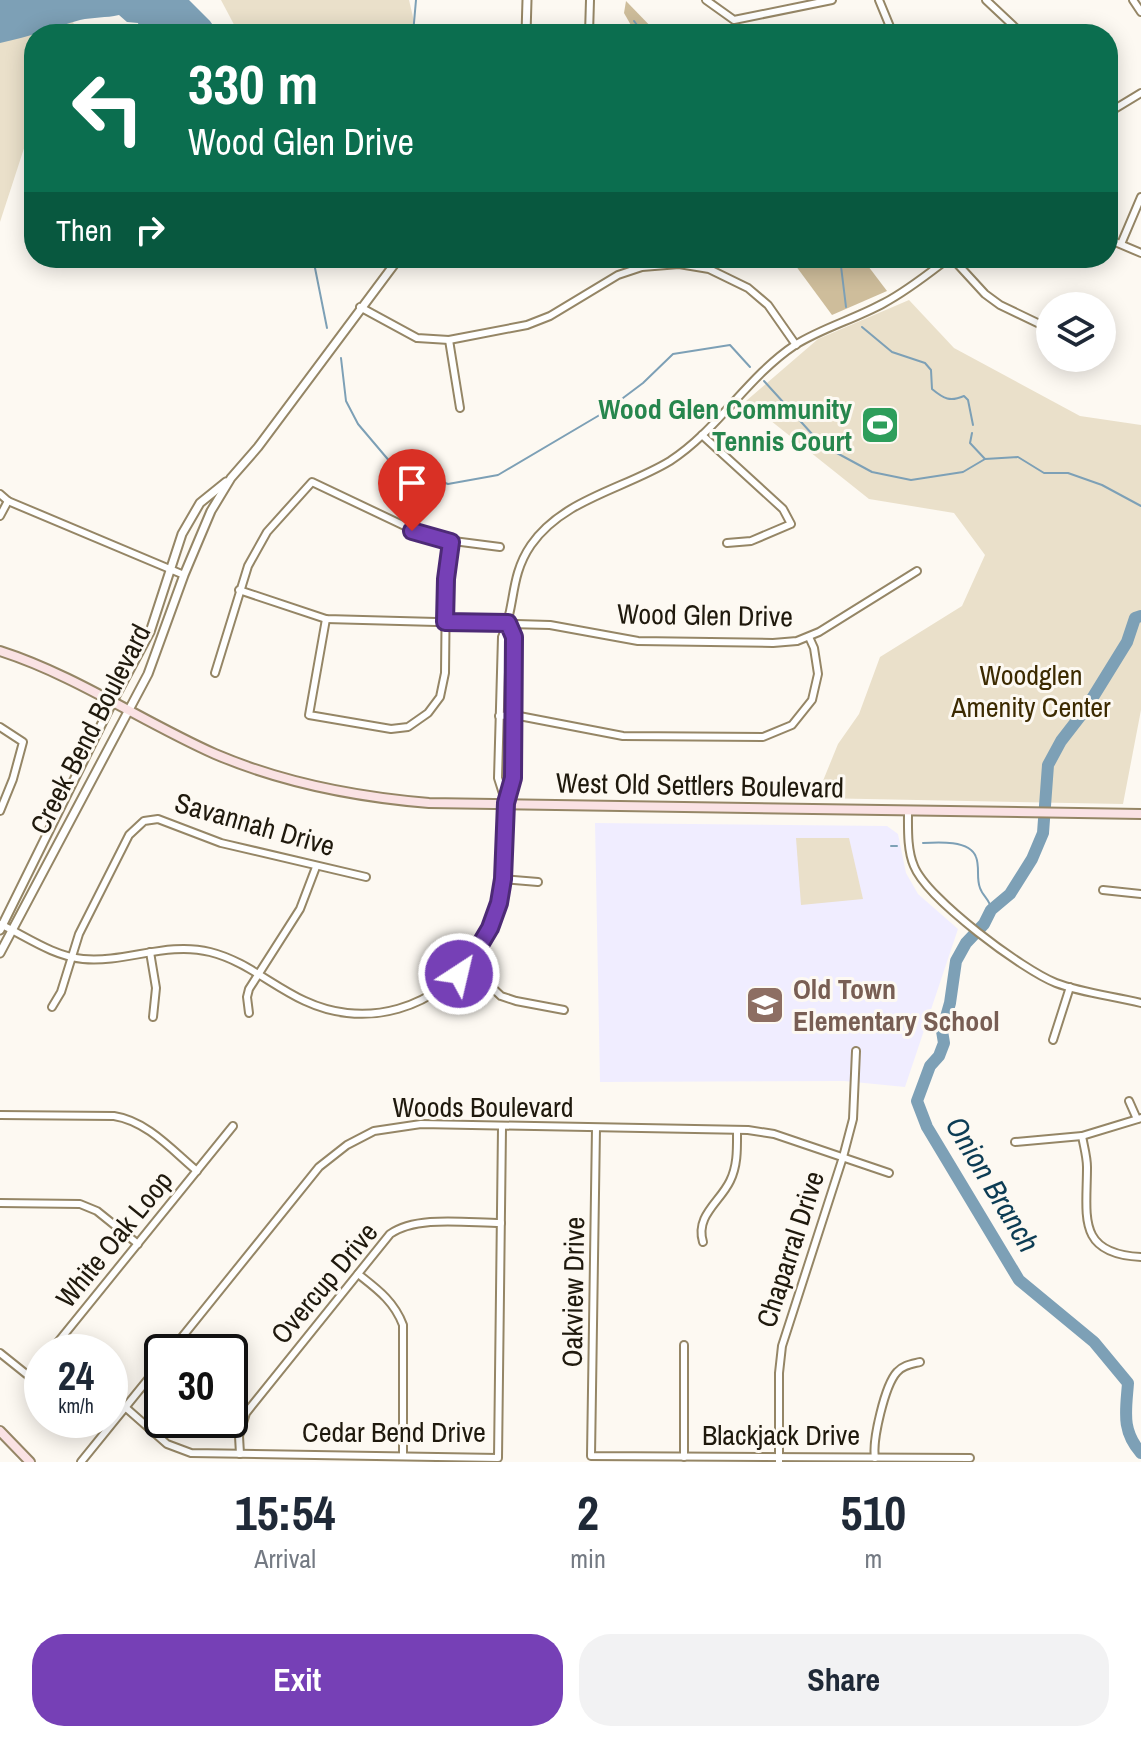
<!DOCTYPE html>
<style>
:root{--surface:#fff;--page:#f2f2f3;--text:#1f2937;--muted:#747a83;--accent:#7640b6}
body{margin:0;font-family:"Archivo Narrow",sans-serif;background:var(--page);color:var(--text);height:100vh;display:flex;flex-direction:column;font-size:30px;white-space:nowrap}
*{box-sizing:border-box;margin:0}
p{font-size:26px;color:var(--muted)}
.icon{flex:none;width:44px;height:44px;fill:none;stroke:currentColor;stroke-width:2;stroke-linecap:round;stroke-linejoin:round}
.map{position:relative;height:1462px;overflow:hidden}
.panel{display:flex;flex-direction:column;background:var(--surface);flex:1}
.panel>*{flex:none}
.top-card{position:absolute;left:24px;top:24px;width:1094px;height:244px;border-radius:32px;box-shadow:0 4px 20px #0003;background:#0b6e4f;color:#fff;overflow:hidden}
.tools{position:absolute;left:1036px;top:292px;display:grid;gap:16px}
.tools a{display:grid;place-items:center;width:80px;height:80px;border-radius:50%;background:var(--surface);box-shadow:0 4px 20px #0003;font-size:40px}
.speed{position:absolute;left:24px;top:1334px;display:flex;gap:16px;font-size:40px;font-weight:700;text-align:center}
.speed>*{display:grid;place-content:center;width:104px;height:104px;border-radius:50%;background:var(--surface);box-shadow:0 4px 20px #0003;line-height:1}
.speed small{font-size:20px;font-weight:400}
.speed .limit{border:4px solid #111;border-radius:12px;background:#fff;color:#111}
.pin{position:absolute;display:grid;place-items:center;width:68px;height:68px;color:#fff;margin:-82px -34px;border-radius:50% 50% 50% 0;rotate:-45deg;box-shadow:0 0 8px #0007}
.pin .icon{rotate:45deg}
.me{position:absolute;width:88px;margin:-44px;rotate:35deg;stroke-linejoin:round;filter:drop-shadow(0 0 6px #0008)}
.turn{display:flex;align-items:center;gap:28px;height:168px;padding:0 32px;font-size:36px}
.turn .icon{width:104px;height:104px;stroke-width:2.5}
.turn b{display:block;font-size:56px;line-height:68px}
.then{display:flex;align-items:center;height:76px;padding:0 32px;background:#0003;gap:16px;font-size:30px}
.eta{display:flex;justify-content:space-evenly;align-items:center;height:136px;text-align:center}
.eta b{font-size:48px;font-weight:800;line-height:56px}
.primary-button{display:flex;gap:16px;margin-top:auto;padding:16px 32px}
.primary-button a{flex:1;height:92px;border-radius:32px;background:var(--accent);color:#fff;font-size:32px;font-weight:800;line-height:92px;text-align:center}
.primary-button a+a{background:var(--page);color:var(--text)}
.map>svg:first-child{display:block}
</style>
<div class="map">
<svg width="1141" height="1462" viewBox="0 0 1141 1462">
<rect width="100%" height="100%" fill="#fdf9f2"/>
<polygon fill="#f0edff" points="595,823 887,826 898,834 906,873 918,894 958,929 905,1087 844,1081 600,1082"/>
<g fill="#eae0ca">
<polygon points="0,0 64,0 78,34 34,34 34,128 28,136 0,222"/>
<polygon points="221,0 409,0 417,34 239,34"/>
<polygon points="909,300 954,348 1080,416 1141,425 1141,710 1123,804 816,798 838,744 859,714 880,657 962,606 985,555 954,513 869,499 746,401 818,339"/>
<polygon points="849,838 863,899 801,905 796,838"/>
</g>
<g fill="#cebd9b">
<polygon points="626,1 658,34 636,34 624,13"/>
<polygon points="790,258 862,258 887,291 832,315"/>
</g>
<path fill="#7da0b6" d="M0,0H189L210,21L219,34H141L138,23L127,22L119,15C106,18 93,17 80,20C52,28 29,37 0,43Z"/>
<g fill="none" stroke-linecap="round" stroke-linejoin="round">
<g stroke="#7da0b6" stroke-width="2">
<polyline points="634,21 644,34"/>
<polyline points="413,34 416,0"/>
<polyline points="313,258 327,328"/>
<polyline points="840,258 846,307"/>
<path d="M862,327L892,352L925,363L931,370L932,389C944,399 950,402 964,396L968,400L973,425"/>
<polyline points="341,358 346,401 358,424 391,463 448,484 498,475 603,413 643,383 673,354 730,345 750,367"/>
<polyline points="764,381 822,445 872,472 911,480 963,472 985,459"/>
<polyline points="972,433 970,443 985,459 1018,457 1044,473 1068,473 1102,485 1141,506"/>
<path d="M923,843C938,842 970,840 976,857C980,867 976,878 980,888C983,897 991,900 991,910"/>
<polyline points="891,846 897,846"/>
</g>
<path stroke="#7da0b6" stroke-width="12" d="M1141,616L1135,618L1127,642L1085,710L1061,741L1048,765L1043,833L1032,859L1010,894L991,910L984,924L966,943L956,961L950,1003L942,1031L944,1043L939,1056L930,1066L917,1101L927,1127L1019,1280L1094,1342L1128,1383C1126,1411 1121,1430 1141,1453"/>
<defs>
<g id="minor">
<polyline points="706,0 734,20 832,0"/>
<polyline points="879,0 893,34"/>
<polyline points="986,0 1022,34"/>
<polyline points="1133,0 1141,12"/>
<polyline points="589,34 590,0"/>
<polyline points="1108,113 1141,93"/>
<polyline points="1108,239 1141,253"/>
<polyline points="1121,244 1141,197"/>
<polyline points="952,258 985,294 1000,305 1050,329"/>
<polyline points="360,307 417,338 449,340 527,325 550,316 618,275 642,267 679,264 709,269 748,288 768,305 796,345"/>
<polyline points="449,340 460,408"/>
<polyline points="702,435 783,509 791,524 751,541 727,543"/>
<polyline points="0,494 8,501 184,575"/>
<polyline points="0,516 8,501"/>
<polyline points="239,590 326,619 550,625 638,641 773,643 797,641 819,632 917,571"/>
<polyline points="326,619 309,715 391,729 408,727 428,713 440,697 445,673 446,579 451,542"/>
<polyline points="215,673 248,566 267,532 312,482 430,538 500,547"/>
<polyline points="499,716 514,715 623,736 763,737 792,725 812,700 818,674 814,648 809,637"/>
<polyline points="0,727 23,742 13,779 0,811"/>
<path d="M506,803L498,778L502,637C516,607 509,577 531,545C563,499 624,489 670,461C718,430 747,377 795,345C822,328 855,319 884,303C907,291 928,274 949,258"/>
<path d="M908,811C908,828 907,850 914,866C927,899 1023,970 1056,983C1083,993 1113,996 1141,1003"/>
<polyline points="503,879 538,882"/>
<polyline points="1103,890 1141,894"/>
<path d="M0,924C27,937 53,956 83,959C126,963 167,941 210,952C259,964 290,1007 347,1013C418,1021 482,971 499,903C507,870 503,838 506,806C506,796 512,787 513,777C517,731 514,683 514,637L508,623"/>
<polyline points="150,952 156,988 153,1017"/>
<polyline points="468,965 501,996 516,1001 564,1010"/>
<polyline points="52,1007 61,992 79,934 129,835 144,821 158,819 221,843 366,877"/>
<polyline points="249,1013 247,997 249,989 300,909 316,867"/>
<polyline points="1053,1040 1070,987"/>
<polyline points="1129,1101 1137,1119"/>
<path d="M0,1115L114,1116C147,1121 172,1150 197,1171"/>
<polyline points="596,1128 591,1456 970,1458"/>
<path d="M1082,1136C1084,1147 1087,1157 1087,1167C1087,1216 1076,1254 1141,1257"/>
<polyline points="1015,1142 1082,1136 1141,1118"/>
<polyline points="0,1203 80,1204 97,1211 138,1244"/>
<path d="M703,1242C695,1216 720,1202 730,1181C738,1165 737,1147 737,1130"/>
<path d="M358,1274C377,1289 394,1301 403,1325V1456"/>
<polyline points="684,1345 684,1457"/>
<polyline points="50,1352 233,1126"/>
<polyline points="170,1352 319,1167 347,1145 374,1131 421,1124 748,1130 774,1134 889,1173"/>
<polyline points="0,1353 30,1377 42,1363"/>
<polyline points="125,1407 167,1444 191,1453 498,1458 502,1128"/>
<path d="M240,1454L239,1436L246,1413L390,1234C417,1215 468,1223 501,1223"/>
<path d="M875,1458C872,1440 885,1385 897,1372C903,1365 912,1364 920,1362"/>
<polyline points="81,1462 162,1362"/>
<polyline points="779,1462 779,1373 782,1346 843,1157 853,1119 856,1051"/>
</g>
<g id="tertiary">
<polyline points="526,34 527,0"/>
<polyline points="0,930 112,703 150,632 182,534 200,503 226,482"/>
<polyline points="0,953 148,674 184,575 211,511 231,478 258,447 399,258"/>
</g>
<g id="secondary">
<path d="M0,651C75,675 143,722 215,754C283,783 356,797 429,803L1141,814"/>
<polyline points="0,1431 30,1462"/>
</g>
</defs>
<use href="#minor" stroke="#958666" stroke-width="10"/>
<use href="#tertiary" stroke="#958666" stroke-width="11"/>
<use href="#secondary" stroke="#958666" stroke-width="12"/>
<use href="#minor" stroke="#fff" stroke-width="6"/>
<use href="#tertiary" stroke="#fff" stroke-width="7"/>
<use href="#secondary" stroke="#fae2e4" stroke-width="8"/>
</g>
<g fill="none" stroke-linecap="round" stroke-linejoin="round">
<defs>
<polyline id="route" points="412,531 451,542 446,579 445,622 508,623 514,637 513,778 506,803 503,879 499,903 490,928 468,965 459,974"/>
</defs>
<use href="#route" stroke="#4d2a76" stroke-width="20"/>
<use href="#route" stroke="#7640b6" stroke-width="14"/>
</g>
<defs>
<symbol id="stadium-square" viewBox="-11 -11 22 22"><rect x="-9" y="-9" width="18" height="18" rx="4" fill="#2e9e5b" stroke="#fdf9f2"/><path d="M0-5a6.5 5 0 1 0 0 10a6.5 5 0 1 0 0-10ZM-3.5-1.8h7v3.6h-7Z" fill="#fff"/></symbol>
<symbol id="school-square" viewBox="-11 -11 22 22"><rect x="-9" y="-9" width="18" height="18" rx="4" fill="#8d6e63" stroke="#fdf9f2"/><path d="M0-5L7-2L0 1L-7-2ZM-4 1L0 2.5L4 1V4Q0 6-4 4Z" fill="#fff"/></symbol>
</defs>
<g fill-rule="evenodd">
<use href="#stadium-square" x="858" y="403" width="44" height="44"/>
<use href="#school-square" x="743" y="983" width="44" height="44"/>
</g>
<g text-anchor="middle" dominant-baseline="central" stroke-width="6" stroke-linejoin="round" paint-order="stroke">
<g font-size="28" font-weight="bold" fill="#27864d" stroke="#fdf9f2" text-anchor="end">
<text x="852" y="409">Wood Glen Community<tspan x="852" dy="32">Tennis Court</tspan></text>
</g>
<g font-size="28" fill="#1f190d" stroke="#fdf9f2">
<text transform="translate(705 615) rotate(1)">Wood Glen Drive</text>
<text transform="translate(90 729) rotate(-63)">Creek Bend Boulevard</text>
<text transform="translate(700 785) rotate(1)">West Old Settlers Boulevard</text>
<text transform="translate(255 824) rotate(16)">Savannah Drive</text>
<text x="483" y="1107">Woods Boulevard</text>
<text transform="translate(114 1239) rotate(-51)">White Oak Loop</text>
<text transform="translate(790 1249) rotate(-72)">Chaparral Drive</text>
<text transform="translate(324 1283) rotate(-50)">Overcup Drive</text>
<text transform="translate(573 1292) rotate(-89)">Oakview Drive</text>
<text x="394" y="1432">Cedar Bend Drive</text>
<text x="781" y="1435">Blackjack Drive</text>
</g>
<g font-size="28" fill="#3c2a00" stroke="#fdf9f2">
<text x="1031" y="675">Woodglen<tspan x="1031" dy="32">Amenity Center</tspan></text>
</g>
<g font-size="28" font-weight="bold" fill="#785e54" stroke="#fdf9f2" text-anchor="start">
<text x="793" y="989">Old Town<tspan x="793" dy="32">Elementary School</tspan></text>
</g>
<g font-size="30" font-style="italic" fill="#0c3c54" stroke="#fdf9f2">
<text transform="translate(993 1184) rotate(59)">Onion Branch</text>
</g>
</g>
</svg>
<div class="tools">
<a><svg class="icon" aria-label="layers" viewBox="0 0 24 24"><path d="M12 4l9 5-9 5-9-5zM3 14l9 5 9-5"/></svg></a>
</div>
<div class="speed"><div>24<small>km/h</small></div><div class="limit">30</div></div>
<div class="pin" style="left:412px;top:531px;background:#d93025"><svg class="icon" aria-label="arrive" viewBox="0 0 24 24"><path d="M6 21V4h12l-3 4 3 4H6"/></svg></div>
<svg class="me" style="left:459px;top:974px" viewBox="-20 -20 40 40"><circle r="17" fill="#7640b6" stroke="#fff" stroke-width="3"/><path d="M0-11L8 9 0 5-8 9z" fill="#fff"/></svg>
<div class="top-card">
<div class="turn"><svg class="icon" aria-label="left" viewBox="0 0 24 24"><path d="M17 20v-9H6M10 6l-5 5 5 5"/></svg><div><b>330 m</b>Wood Glen Drive</div></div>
<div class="then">Then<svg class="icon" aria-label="right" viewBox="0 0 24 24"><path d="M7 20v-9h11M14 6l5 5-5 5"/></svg></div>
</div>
</div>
<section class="panel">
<div class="eta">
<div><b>15:54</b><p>Arrival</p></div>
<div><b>2</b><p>min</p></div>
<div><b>510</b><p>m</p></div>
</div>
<div class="primary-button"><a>Exit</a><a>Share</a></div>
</section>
